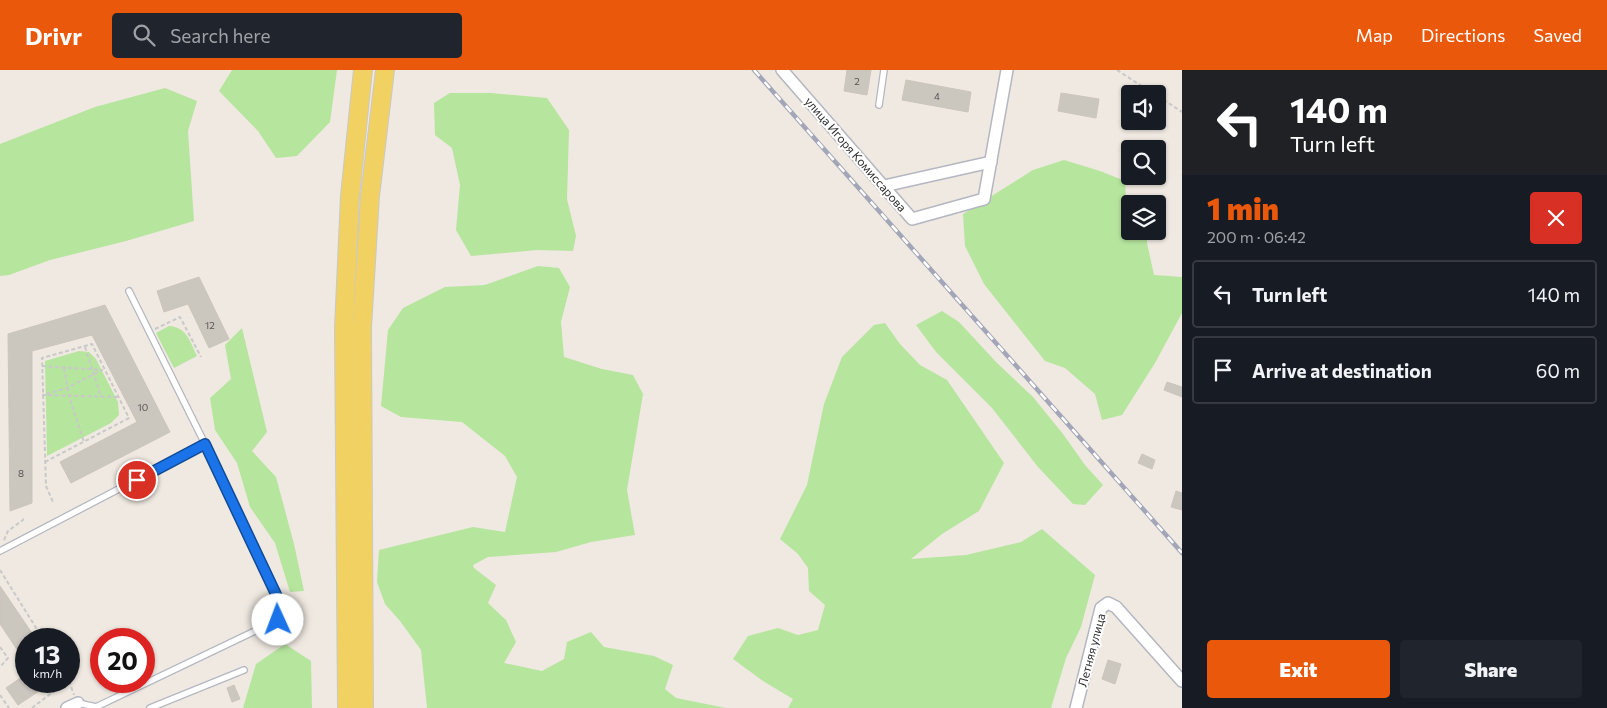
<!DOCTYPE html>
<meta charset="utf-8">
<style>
:root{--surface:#171b24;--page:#20242c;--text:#f1f3f6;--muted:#9ea1a6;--line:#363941;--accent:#ea580c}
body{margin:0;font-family:Commissioner,sans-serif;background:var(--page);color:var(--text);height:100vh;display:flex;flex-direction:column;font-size:19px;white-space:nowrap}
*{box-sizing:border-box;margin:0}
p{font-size:16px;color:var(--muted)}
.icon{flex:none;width:28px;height:28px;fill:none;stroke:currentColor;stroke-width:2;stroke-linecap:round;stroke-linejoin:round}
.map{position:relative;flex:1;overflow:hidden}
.panel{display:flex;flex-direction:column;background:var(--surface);width:425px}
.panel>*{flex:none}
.banner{background:#202124;color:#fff;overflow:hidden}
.controls{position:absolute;left:1121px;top:15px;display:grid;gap:10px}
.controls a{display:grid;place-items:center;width:45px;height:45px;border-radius:5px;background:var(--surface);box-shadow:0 1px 4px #0004;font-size:25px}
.speed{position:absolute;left:15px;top:558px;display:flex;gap:10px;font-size:25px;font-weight:700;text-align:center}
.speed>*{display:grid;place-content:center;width:65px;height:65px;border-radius:50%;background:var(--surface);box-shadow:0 1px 4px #0004;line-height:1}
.speed small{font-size:12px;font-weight:400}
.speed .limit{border:8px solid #d22;background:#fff;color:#111}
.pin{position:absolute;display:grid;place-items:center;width:42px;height:42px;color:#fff;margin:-21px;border:2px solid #fff;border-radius:50%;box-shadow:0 1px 5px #0007}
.me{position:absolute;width:55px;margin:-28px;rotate:358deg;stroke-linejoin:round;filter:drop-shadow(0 0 4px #0008)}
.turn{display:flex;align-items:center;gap:18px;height:105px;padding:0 25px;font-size:22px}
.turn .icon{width:65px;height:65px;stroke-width:2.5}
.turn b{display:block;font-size:35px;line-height:42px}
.round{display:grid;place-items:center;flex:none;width:52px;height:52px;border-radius:5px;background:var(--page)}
.headline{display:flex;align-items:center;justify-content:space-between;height:85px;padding:0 25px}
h1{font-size:30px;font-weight:800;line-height:38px;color:var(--accent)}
.action{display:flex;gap:10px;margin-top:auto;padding:10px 25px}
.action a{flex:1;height:58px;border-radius:5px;background:var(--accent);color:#fff;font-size:20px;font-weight:800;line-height:58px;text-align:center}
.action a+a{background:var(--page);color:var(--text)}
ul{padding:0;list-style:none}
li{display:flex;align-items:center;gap:15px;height:68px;margin:0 10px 8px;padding:0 15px;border:2px solid var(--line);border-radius:5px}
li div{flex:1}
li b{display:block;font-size:19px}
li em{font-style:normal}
header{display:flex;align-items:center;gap:30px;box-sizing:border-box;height:70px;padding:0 25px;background:var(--accent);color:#fff}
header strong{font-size:24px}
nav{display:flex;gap:28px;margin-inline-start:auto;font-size:18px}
.search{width:350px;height:45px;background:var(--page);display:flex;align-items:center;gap:12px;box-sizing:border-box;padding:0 18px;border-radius:5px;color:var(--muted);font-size:19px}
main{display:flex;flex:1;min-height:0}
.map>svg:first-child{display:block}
</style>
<header>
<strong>Drivr</strong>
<div class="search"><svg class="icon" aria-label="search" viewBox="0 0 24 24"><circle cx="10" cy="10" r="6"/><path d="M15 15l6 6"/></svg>Search here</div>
<nav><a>Map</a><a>Directions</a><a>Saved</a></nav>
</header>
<main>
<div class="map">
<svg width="1182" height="638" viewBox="0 0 1182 638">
<rect width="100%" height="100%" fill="#efe9e1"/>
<g fill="#b6e59e">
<polygon points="232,0 337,0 330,52 297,86 276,88 258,61 219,21"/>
<polygon points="165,18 197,31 188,61 194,151 126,171 50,190 9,205 0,206 0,74 95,37"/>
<polygon points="450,23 490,23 547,28 569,60 567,129 576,166 573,181 537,180 471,186 456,160 460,115 452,78 435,65 434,33"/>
<polygon points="1064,90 1100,101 1125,111 1126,132 1130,134 1130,161 1147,161 1147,173 1154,205 1182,207 1182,243 1155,293 1122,345 1102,350 1095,324 1065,298 1045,291 984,214 965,176 963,144 1033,100"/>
<polygon points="538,196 559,198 570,217 561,252 564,287 602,299 633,305 643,324 627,420 635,465 591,472 556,482 488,487 473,495 474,498 496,515 488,533 506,550 516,572 504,593 542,601 564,589 567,572 591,562 604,577 654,586 673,595 665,619 676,628 726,638 427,638 421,580 400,551 385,534 377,512 379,480 473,457 505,462 517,407 505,386 462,352 401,347 381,336 388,260 403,238 445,217 485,215"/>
<polygon points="942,241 959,252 997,293 1033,327 1063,364 1085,395 1103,415 1085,435 1073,434 1038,397 992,338 936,282 916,255"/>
<polygon points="885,253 900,274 920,295 947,310 1004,393 979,441 942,464 911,489 966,485 1021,472 1042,459 1095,505 1081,557 1066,588 1051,638 788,638 793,629 763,611 733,589 748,566 778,558 798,565 818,560 825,535 809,521 808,498 798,484 780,469 807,415 824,334 842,287 874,255"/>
<path d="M169,256C187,257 190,272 197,286L174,298L156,263Z"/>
<polygon points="242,258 267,362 252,381 276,407 294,474 304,521 290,522 275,473 250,437 237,393 215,360 210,328 231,309 225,275"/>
<polygon points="79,281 89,282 96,289 118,332 119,345 111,353 47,386 45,291"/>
<polygon points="285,574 311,591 312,638 243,638 256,594"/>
</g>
<g fill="#cbc7bf" stroke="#cbc5ba">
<polygon points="847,0 871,0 867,25 844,21"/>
<polygon points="906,10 971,22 968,42 902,30"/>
<polygon points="1061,23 1099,29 1096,48 1058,41"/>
<polygon points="199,207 229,269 209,278 188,234 164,242 157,221"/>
<polygon points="105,235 170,362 71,413 60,392 137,352 92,265 32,281 32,433 10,441 8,264"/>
<polygon points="1167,312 1182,317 1182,327 1164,320"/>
<polygon points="1142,384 1155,390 1152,399 1138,393"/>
<polygon points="1176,421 1182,423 1182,440 1171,437"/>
<polygon points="0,516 36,569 26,569 26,593 0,554"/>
<polygon points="1108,590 1121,594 1115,614 1102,609"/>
<polygon points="26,604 26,611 54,611 18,635 6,618"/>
<polygon points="234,615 240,629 232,632 227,618"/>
</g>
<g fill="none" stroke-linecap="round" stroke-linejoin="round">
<defs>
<g id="lane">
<polyline points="879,35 884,0"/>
<polyline points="0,481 205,374 129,221"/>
<polyline points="78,633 96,637 278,550 282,537 205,374"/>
<polyline points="150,638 244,600"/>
</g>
<g id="street">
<polyline points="782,0 912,149 984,129 1007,0"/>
<polyline points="884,116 991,92"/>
<polyline points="67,638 78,633"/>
<polyline points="1076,638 1101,538 1108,533 1116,537 1182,611"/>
</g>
<g id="primary">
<polyline points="347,638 344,258 350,126 363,0"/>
<polyline points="364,638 362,258 370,126 385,0"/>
</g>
</defs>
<use href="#lane" stroke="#b4b7c1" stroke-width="8"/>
<use href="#street" stroke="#b4b7c1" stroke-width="14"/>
<use href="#primary" stroke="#c9c9c9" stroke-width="20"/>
<g stroke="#c9c9c9" stroke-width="2" stroke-dasharray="4 2.5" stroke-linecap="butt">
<polyline points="1117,0 1154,24"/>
<polyline points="1158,26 1182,42"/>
<polyline points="155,259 180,247 201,287"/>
<polyline points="85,277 101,327"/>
<polyline points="42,296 102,300 67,318 43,325 118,327"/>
<polyline points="64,298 69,326 84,372"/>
<polyline points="45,392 129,348 92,274 42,288 46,416 53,432"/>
<polyline points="4,470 8,461 23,450 23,446"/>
<polyline points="0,500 43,569"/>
<polyline points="0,577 8,588 0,597"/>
<polyline points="69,611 74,625"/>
<polyline points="0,625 9,638"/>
<polyline points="32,638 67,611"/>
</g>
<use href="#lane" stroke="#fff" stroke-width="5.5"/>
<use href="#street" stroke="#fff" stroke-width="11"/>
<use href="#primary" stroke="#f2d163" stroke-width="18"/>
<defs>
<polyline id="rail" points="754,0 1182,483"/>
</defs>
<use href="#rail" stroke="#a3a6b8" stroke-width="4.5"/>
<use href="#rail" stroke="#fff" stroke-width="2.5" stroke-dasharray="8" stroke-linecap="butt"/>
</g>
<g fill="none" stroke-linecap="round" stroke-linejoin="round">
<defs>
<polyline id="route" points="137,410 205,374 282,537 278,550"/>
</defs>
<use href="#route" stroke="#114b97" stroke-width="12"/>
<use href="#route" stroke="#1a73e8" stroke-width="9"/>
</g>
<g text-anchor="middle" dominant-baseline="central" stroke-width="4" stroke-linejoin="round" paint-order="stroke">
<g font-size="10" fill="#555452">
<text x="857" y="11">2</text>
<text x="937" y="26">4</text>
<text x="210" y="255">12</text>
<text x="143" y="337">10</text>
<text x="21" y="403">8</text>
</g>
<g font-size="12" fill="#2e2e2e" stroke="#fff">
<text transform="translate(856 84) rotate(49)">улица Игоря Комиссарова</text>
<text transform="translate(1091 580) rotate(-75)">Летняя улица</text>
</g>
</g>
</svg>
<div class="controls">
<a><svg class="icon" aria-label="sound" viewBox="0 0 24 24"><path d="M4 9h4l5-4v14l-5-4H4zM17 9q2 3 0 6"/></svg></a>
<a><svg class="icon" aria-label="search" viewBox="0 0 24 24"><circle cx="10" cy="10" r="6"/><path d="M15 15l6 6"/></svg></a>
<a><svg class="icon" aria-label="layers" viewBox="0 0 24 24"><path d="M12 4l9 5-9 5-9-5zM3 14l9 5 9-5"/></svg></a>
</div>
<div class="speed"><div>13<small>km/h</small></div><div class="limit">20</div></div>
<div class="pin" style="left:137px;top:410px;background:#d93025"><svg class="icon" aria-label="arrive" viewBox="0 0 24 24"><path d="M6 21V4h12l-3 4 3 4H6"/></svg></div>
<svg class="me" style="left:278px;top:550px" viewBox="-20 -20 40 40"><circle r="19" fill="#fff"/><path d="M0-13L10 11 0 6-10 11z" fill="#1a73e8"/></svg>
</div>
<section class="panel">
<div class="banner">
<div class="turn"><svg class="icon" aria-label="left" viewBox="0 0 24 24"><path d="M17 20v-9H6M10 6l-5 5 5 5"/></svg><div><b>140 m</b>Turn left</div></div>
</div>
<div class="headline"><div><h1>1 min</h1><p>200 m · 06:42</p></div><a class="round" style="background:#d93025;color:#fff"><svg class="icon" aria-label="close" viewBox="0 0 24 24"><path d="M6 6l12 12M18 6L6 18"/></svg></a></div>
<ul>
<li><svg class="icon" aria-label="left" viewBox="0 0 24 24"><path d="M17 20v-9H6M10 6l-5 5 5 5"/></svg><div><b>Turn left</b></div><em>140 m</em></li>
<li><svg class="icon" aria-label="arrive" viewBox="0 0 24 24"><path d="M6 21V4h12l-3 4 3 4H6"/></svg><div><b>Arrive at destination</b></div><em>60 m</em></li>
</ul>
<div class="action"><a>Exit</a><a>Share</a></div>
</section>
</main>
